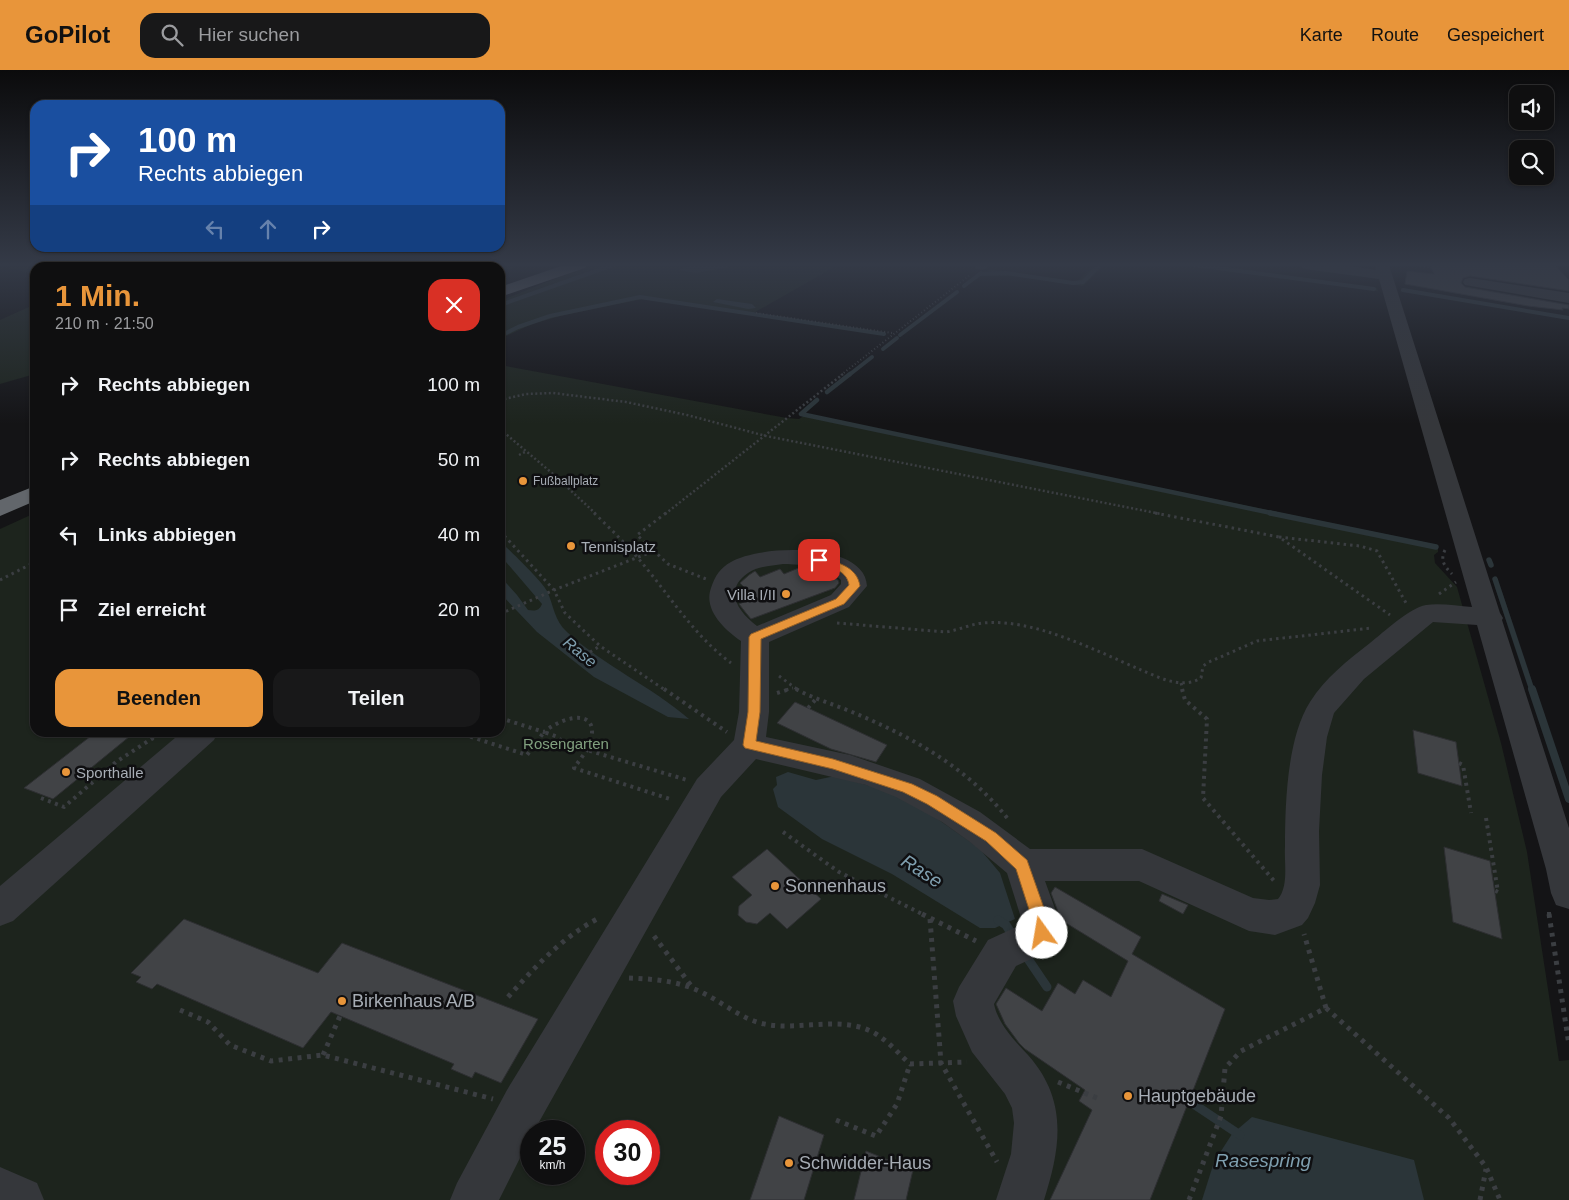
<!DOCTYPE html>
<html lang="de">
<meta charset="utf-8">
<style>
:root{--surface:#0f0f10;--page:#181819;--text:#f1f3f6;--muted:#9b9c9f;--line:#2f2f30;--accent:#e8953a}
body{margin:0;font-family:Helvetica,sans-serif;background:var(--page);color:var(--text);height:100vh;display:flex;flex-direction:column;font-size:19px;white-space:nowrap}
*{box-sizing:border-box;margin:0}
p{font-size:16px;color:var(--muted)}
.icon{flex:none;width:28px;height:28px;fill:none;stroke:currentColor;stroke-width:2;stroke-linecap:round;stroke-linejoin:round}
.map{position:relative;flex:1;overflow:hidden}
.sheet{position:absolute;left:30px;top:192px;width:475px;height:475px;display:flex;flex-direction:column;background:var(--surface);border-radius:15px;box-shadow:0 1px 4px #0004,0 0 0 1px var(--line)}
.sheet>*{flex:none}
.guide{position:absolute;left:30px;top:30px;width:475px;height:152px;border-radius:15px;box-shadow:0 1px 4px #0004,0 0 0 1px var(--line);background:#1a4fa0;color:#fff;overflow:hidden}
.controls{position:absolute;left:1509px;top:15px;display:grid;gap:10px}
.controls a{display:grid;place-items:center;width:45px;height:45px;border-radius:10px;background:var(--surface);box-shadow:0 1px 4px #0004,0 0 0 1px var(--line);font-size:25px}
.speed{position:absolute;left:520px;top:1050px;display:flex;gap:10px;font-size:25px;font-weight:700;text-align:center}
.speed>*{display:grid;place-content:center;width:65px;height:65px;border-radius:50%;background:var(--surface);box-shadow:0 1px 4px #0004,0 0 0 1px var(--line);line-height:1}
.speed small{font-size:12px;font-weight:400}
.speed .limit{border:8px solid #d22;background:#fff;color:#111}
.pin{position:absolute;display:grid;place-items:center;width:42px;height:42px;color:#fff;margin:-21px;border-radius:10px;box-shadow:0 2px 8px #0006}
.me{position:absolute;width:55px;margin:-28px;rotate:347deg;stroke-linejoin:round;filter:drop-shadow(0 0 4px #0008)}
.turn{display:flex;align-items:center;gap:18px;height:105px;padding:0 25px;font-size:22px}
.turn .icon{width:65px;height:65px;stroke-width:2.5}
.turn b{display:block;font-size:35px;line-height:42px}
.lanes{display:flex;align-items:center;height:48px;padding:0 25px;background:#0003;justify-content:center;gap:25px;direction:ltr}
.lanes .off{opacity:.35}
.round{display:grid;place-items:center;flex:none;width:52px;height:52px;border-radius:15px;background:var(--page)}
.summary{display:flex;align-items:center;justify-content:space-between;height:85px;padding:0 25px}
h1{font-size:30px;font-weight:600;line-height:38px;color:var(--accent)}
.action{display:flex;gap:10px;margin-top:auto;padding:10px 25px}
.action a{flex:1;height:58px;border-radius:15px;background:var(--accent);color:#111;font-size:20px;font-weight:600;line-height:58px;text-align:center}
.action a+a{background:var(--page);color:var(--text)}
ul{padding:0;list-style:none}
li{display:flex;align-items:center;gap:15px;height:75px;padding:0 25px}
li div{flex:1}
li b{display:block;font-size:19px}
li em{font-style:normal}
header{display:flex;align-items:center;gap:30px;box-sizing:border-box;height:70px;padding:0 25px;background:var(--accent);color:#111}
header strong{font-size:24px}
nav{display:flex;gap:28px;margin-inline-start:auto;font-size:18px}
.search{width:350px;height:45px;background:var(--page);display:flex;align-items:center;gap:12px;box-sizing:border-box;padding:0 18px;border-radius:15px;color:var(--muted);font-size:19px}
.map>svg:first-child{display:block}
</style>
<header>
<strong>GoPilot</strong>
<div class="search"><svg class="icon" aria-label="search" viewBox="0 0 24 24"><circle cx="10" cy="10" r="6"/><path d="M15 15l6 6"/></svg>Hier suchen</div>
<nav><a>Karte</a><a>Route</a><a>Gespeichert</a></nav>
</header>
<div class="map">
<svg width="1569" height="1130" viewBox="0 0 1569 1130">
<rect width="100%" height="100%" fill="#141416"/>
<g fill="#1d241d" fill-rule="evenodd">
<polygon points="0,195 179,195 197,197 35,198 35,205"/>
<polygon points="212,195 519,195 500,203 500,198 208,197"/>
<polygon points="596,195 838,195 750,245 643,229 564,245 532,254 500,269 500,231 559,207"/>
<polygon points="1094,195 1104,195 1083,216 1015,206 983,206 989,199 1077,212"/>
<polygon points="1185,195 1203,195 1377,218 1378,221"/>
<polygon points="1401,218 1569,247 1569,249 1405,222"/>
<polygon points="31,236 35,237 35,304 0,314 0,250"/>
<path d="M500,295L787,348L799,349L805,345L1438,475V482L1434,485L1435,493L1457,517L1501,673L1527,782L1559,991L1569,990V1130H0V459L35,443V662H500ZM531,1061H574V1104H531ZM606,1061H649V1104H606Z"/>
</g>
<g fill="#2b3539">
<polygon points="693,195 728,195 729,197 696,203 678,200"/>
<polygon points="717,229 752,234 756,238 748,239 713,232"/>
<path d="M500,471C511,482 540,509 547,521C554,536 554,550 567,562C604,596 651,616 689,649L668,647L594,607L537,562L500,523V506L517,525L528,540C535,541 539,541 542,534L500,485Z"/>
<polygon points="788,702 816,710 835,706 884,720 919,736 979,778 1000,803 1015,849 995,858 980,858 892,804 822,769 778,737 773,719 777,715 776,707"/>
<polygon points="1252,1047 1414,1090 1424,1130 1202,1130 1214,1092 1232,1064"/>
</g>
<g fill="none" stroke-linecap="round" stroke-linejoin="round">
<g stroke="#2b3539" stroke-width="4">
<polyline points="1195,195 1374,219"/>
<polyline points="980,204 1006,203 1073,213 1083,212 1100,195"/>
<polyline points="964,216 981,203"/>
<polyline points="1403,220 1569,248"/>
<polyline points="503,234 613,195"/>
<polyline points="900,265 957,222"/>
<polyline points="500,266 518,257 550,246 640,227 884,264"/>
<polyline points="883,279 897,268"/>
<polyline points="849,305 872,287"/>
</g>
<g stroke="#2b3539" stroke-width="4.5">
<polyline points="827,322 850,304"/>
<polyline points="817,330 801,344 1276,444"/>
</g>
<g stroke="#2b3539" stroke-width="5.5">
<polyline points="1270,443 1436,477"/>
<polyline points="1489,490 1491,495"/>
<polyline points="1495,509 1532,620"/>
</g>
<polyline stroke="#2b3539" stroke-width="8" points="1532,619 1569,729"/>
<g stroke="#2b3539" stroke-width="9">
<polyline points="998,850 1006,855 1013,866"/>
<polyline points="1024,883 1047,917"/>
<polyline points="1189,1031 1240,1065"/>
</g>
</g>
<g fill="#414346" stroke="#2e2f32">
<polygon points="1430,195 1555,195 1569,210 1569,221 1470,206 1463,208 1461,213 1465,217 1569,235 1569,239 1562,238 1563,240 1528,236 1405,214 1407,201 1434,204"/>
<polygon points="801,497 811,507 825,502 828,503 838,510 839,513 835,518 751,549 746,543 739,534 754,528 740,513 749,505 755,501 760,507 780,499 784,504"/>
<polygon points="795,632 808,638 887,675 876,692 831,679 777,653"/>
<polygon points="1413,660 1456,672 1462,716 1418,703"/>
<polygon points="96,662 135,662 53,729 24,718"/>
<polygon points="1444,777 1490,791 1502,869 1453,852"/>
<polygon points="767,779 821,829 787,859 770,843 757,854 746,852 738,845 739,836 752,825 732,807"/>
<polygon points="1055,817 1141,867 1132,884 1225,939 1150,1130 1050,1130 1092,1040 1079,1031 1085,1020 1025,979 1019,973 1005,954 996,934 1006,918 1042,941 1058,913 1075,924 1083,910 1111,927 1128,891 1061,850 1051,823"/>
<polygon points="1162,824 1188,835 1183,844 1159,831"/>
<polygon points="184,849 318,903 342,873 538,949 501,1013 475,1002 472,1008 451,999 454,994 331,942 303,978 157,914 152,919 136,912 141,907 131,903"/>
<polygon points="779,1046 824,1065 804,1130 750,1130"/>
<polygon points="866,1081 913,1100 906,1130 854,1130"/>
</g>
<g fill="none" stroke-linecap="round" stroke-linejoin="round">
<g stroke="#3b3e42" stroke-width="2" stroke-dasharray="1 2.5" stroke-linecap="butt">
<polyline points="116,195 126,198"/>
<polyline points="1410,195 1449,199 1457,204"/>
<polyline points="756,243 892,263"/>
<polyline points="841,305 970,205"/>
</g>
<g stroke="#3b3e42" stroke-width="2.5" stroke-dasharray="2 2.5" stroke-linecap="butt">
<polyline points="500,330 526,324 553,323 626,332 687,345 766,366 1161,444"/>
<polyline points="500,359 553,404 596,444"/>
<polyline points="519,385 527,381"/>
<polyline points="665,444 843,304"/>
</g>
<g stroke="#3b3e42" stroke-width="3" stroke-dasharray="2.5 4" stroke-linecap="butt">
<path d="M594,443C613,461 631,479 647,499C674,532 696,567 731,593"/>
<polyline points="666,443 637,465 668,494 706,509"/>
<polyline points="1155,443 1279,467 1390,545"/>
<polyline points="500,461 554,520 565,543 600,576 665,620"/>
<polyline points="1279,467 1360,476 1377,481 1406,533"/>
<path d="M1445,480C1440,490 1444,496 1452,504"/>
<polyline points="0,510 35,492"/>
<polyline points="1439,524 1456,512"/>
<polyline points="500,544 554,520 654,481"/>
<path d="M837,553L946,562C959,560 971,554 983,553C1033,548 1094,580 1139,599C1158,607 1182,620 1201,608L1203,596L1209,592L1257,571L1372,558"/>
<polyline points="590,582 600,576"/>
<polyline points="779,606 798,620"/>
<polyline points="1181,613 1183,620"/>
<polyline points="786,620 793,618"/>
</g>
<g stroke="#3b3e42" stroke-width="4" stroke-dasharray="3 4.5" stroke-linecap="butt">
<polyline points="664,619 727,662"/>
<path d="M796,619C814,629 833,634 852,642C912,667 967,697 1008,749"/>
<polyline points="1182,619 1185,630 1207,649 1203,728 1275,812"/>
<polyline points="777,623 790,619"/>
<polyline points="808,638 817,628"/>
<path d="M500,648L544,662C567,643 606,638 587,680L687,710"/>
<polyline points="139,662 154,669"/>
<polyline points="456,662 527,685 544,662 558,667 564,674 587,680 574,698 673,730"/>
<polyline points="1459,693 1463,695 1471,743"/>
<polyline points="41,728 64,737 116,692 162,662"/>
<polyline points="1486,748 1498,822 1494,820"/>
<polyline points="783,762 839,802 924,845"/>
<polyline points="1549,842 1549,845"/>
</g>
<g stroke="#3b3e42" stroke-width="5" stroke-dasharray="4 5.5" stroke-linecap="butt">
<polyline points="922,844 976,871"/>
<polyline points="1549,844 1569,975"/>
<polyline points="930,849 941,993 997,1092"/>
<polyline points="654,866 692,917"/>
<path d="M629,908C654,909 680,911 703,923C722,932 739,947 760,953C797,963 841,943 876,964C889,972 899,984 910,994L967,992"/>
<path d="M508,927C536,896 563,866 601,847"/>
<polyline points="1326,938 1449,1048 1486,1097 1500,1130"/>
<polyline points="180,940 208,952 230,975 271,991 323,985 493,1029"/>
<polyline points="323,985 340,946"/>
<polyline points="1058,1012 1097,1028"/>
<polyline points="836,1050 876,1066 897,1034 910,994"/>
<polyline points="1189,1130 1221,1046 1225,998 1241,981 1326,938 1304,864"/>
<polyline points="1480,1130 1486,1099"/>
</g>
<g fill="#35373b" fill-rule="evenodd">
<path d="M974,195H989C985,201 982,200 976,199Z"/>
<path d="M1298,195H1344L1376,200L1375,195H1389L1500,543L1503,548L1502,550L1569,758V839L1556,835L1551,823L1546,799L1477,555L1433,552L1364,609L1334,643L1327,667L1322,705L1319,761L1320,815L1315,833L1308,848L1302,855L1275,865L1249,861L1139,811H1045L1062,858L1055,878L1016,896L994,934C998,954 1015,971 1028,985C1068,1030 1061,1077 1044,1130H996L1011,1084L1014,1053L1012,1038L1005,1024L972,982L956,946L953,931L959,917L988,870L1023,854L1007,803L970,772L942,752L896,727L866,715L756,689L721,727L534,1061H531V1066L499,1130H450L457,1113L507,1020L697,709L734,670L739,642L741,571C725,560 703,540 711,518C715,506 720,498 731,492C758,475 865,471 867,516L849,537L769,572V642L766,667L850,685L920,709L980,742L1030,779H1142L1253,828L1269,830L1278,829C1289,816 1284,792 1285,777C1285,734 1287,668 1310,632C1325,608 1348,590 1370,573C1384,562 1409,538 1426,535C1441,533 1457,536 1472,537L1379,209L1305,199ZM783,494C803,495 826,494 841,510V514L831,525L757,556C738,542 723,520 748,503C758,496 771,496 783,494Z"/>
<polygon points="1470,208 1569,223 1569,233 1465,215 1463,212 1465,209"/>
<polygon points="182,662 218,662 214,670 13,851 0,856 0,816"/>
<polygon points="0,1097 37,1113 44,1130 0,1130"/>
</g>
<g fill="#62666b" fill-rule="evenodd">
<polygon points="564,195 587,195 585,198 500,227 500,217"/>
<polygon points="35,416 35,431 0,446 0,430"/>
</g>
</g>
<linearGradient id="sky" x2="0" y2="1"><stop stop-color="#0b0b0c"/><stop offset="0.55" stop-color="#343a47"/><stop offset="1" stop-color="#343a47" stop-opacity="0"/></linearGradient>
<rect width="1569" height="354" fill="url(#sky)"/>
<path fill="#e8953a" stroke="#976126" d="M819,487C836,492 857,496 860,516L844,534L761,569L760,642L756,671L833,689L912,714L937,726L996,763L1027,790L1051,858L1047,868L1042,870L1036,868L1034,863L1035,858L1016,799L986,771L927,734L903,722L833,699L745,678L743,675L748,642L749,567L751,564L836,529L849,515C847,499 828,497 815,493L814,490L815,488Z"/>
<g fill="#e8953a" stroke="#0f0f11" stroke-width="2">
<circle cx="523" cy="411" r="5"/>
<circle cx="571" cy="476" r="5"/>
<circle cx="786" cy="524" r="5"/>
<circle cx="66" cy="702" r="5"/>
<circle cx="775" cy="816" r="5"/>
<circle cx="342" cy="931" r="5"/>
<circle cx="1128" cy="1026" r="5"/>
<circle cx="789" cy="1093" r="5"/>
</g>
<g text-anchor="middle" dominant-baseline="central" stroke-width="5" stroke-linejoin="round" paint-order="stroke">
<g font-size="12" fill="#a7adb5" stroke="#0f0f11" text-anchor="start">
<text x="533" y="411">Fußballplatz</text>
</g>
<g font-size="15" fill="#a7adb5" stroke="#0f0f11" text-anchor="start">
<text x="581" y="476">Tennisplatz</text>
<text x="776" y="524" text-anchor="end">Villa I/II</text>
<text x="76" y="702">Sporthalle</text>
</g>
<g font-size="15" fill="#81a07f" stroke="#0f0f11">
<text x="566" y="673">Rosengarten</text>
</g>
<g font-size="16" font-style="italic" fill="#7f9faf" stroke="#0f0f11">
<text transform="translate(580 582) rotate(39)">Rase</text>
</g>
<g font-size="18" fill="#a7adb5" stroke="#0f0f11" text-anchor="start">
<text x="785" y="816">Sonnenhaus</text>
<text x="352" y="931">Birkenhaus A/B</text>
<text x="1138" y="1026">Hauptgebäude</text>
<text x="799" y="1093">Schwidder-Haus</text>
</g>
<g font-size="19" font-style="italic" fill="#7f9faf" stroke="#0f0f11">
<text transform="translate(922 801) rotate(33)">Rase</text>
<text x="1263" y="1090">Rasespring</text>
</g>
</g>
</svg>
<div class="controls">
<a><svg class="icon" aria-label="sound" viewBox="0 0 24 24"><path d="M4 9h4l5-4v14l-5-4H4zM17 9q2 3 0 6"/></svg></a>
<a><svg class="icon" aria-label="search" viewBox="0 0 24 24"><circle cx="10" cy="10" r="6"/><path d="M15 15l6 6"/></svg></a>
</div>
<div class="speed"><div>25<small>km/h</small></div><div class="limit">30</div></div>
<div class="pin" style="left:819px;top:490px;background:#d93025"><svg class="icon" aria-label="arrive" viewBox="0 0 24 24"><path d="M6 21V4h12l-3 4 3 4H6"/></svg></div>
<svg class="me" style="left:1042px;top:863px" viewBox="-20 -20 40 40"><circle r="19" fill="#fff"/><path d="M0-13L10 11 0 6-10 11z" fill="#e8953a"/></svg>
<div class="guide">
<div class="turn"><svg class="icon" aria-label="right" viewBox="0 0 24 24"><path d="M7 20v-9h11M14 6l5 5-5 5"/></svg><div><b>100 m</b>Rechts abbiegen</div></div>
<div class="lanes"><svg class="icon off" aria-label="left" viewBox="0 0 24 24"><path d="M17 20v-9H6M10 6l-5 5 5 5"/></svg><svg class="icon off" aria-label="ahead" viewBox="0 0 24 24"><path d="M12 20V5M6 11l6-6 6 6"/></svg><svg class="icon" aria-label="right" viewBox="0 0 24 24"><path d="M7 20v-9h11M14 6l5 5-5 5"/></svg></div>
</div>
<section class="sheet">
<div class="summary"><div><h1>1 Min.</h1><p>210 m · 21:50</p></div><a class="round" style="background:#d93025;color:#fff"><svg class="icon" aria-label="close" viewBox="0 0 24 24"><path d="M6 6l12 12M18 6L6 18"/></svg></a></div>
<ul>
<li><svg class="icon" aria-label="right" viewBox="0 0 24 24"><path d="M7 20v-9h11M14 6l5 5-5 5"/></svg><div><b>Rechts abbiegen</b></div><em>100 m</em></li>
<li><svg class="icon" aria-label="right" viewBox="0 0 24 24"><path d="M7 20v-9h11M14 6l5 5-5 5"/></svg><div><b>Rechts abbiegen</b></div><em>50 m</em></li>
<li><svg class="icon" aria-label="left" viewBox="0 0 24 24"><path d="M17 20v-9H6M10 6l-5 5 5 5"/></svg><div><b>Links abbiegen</b></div><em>40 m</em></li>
<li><svg class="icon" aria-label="arrive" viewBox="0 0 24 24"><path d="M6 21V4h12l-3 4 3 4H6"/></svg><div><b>Ziel erreicht</b></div><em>20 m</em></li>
</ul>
<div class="action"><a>Beenden</a><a>Teilen</a></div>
</section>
</div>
